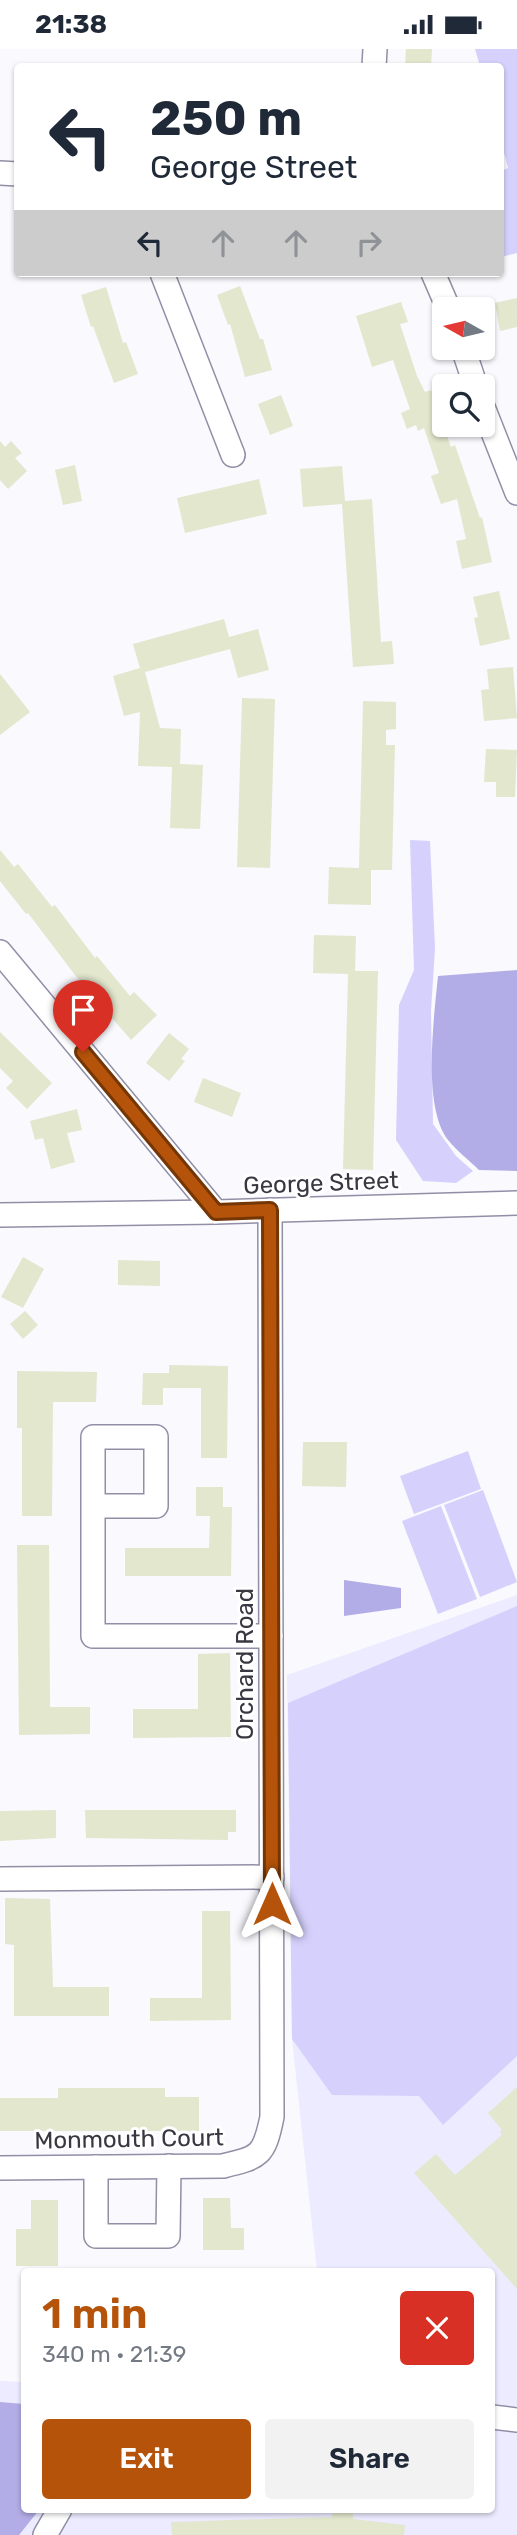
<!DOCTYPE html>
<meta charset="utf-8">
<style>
:root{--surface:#fff;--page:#f2f2f3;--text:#1f2937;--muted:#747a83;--accent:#b45309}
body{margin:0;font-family:Rubik,sans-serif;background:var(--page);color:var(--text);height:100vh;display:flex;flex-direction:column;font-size:26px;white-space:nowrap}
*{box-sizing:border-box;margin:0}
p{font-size:23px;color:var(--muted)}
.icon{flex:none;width:38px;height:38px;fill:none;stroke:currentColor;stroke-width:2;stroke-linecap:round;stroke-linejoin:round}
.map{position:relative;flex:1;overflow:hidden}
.side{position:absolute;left:21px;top:2219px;width:474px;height:245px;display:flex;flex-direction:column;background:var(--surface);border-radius:7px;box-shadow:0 2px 5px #0004}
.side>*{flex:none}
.hud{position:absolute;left:14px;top:14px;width:490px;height:214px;border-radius:7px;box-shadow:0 2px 5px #0004;background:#fff;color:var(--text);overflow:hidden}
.needle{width:46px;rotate:278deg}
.tools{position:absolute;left:432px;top:248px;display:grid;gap:14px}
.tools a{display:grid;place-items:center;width:63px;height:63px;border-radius:7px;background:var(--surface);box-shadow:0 2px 5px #0004;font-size:35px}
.pin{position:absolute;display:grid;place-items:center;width:60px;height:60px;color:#fff;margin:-72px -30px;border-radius:50% 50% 50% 0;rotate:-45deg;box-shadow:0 0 7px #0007}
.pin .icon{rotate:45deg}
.me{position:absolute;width:77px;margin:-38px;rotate:0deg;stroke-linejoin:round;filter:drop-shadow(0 0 5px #0008)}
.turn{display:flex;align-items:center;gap:24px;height:147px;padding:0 21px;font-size:32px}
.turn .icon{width:91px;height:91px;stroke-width:2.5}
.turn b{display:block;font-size:49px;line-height:60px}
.lanes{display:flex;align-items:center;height:66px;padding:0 21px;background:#0003;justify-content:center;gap:35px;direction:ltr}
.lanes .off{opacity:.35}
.round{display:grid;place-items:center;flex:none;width:74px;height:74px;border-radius:7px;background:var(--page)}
.headline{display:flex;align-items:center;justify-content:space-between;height:119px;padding:0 21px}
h1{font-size:42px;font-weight:600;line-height:52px;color:var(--accent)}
.cta{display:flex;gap:14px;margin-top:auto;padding:14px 21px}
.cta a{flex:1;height:80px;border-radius:7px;background:var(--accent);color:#fff;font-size:28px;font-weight:600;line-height:80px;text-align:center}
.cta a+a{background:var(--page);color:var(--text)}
.status{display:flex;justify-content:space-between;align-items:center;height:49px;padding:0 35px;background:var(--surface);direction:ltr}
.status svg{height:19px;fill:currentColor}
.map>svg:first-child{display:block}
</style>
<div class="status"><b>21:38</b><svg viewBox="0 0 49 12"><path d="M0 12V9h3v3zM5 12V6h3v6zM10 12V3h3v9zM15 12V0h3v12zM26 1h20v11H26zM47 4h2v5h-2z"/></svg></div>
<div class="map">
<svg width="517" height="2486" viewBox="0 0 517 2486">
<rect width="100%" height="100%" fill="#f9f9fe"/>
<polygon fill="#ecebff" points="517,1546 517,2486 0,2486 0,2332 24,2333 24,2460 492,2460 492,2222 317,2222 292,1990 287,1626"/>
<g fill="#d5d1fc">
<polygon points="475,0 517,0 517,204 501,208 501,122 508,119 501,92 500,18 480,17"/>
<polygon points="410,791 430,792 435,899 431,962 433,1075 456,1107 473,1122 456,1134 423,1132 396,1091 399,956 414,921"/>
<polygon points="468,1402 481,1440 414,1465 400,1427"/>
<polygon points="483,1441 517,1533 480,1548 444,1456"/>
<polygon points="441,1457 477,1550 438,1565 402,1472"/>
<polygon points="517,1557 517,2007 443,2076 419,2047 332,2046 292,1990 288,1654"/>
</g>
<g fill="#b2ace7">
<path d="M517,921V1122L479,1121C469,1111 457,1102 448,1091C422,1057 434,969 438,927Z"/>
<polygon points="344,1531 401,1539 401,1559 344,1567"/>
<polygon points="0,2353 24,2355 24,2460 39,2461 19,2486 0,2486"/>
</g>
<g fill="#e3e7ce">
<polygon points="406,0 432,0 431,18 405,17"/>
<polygon points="240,237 260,290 263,290 272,321 245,328 230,275 228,276 217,246"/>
<polygon points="106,238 123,294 126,293 138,325 114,334 93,277 91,278 81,246"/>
<polygon points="517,249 517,278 500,282 495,254"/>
<polygon points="401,253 408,273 400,275 417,327 425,343 431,341 451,398 455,396 480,469 482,468 492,513 462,520 456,492 466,490 457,450 441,455 431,427 439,424 424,379 418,382 416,376 407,380 401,364 410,360 393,311 372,318 356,267"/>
<polygon points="281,346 293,377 270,386 258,355"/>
<polygon points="0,392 5,398 11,392 22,404 15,409 27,422 8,440 0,431"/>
<polygon points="75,416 82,452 63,456 55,421"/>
<polygon points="342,417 345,452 372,450 381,593 392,592 394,615 353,618 342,455 303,458 300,420"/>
<polygon points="259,430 267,465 185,484 177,449"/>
<polygon points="499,542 510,590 480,597 474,569 478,568 473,548"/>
<polygon points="224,570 229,588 258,580 269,621 238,629 230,600 145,623 160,679 181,680 180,715 203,716 200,780 170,779 172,718 138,717 140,663 124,667 113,627 140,619 133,595"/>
<polygon points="513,618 517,669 484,672 481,641 489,640 487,620"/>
<polygon points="0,625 30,663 0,686"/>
<polygon points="242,649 275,650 270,819 237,818"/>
<polygon points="363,652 396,653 396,680 386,681 386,696 395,696 392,821 371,821 371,856 328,855 329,818 359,819"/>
<polygon points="486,700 517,701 515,748 496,748 496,733 484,733"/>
<polygon points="0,801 14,818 18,815 52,858 55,856 95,909 97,907 130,947 134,943 157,966 131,991 75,926 28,864 26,865 0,832"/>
<polygon points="314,886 356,887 355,922 378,922 373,1121 343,1120 348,925 313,924"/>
<polygon points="0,983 52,1034 27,1060 6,1039 13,1032 0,1019"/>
<polygon points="169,984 189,1000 181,1010 185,1012 169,1032 146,1014"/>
<polygon points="203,1029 241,1044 232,1068 194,1053"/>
<polygon points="77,1060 82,1081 67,1084 75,1113 51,1120 43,1089 35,1091 30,1072"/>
<polygon points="23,1208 44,1220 23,1259 1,1248"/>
<polygon points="118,1211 160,1212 160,1237 118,1236"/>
<polygon points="25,1262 38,1276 23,1290 10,1275"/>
<polygon points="169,1316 228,1317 227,1409 201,1409 201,1339 163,1339 163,1356 142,1356 143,1324 169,1324"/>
<polygon points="17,1322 97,1323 96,1353 53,1353 52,1467 22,1467 22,1379 17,1379"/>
<polygon points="303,1393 347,1393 346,1438 302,1437"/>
<polygon points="196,1438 223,1438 223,1458 232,1458 231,1527 125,1527 125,1499 209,1499 210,1467 196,1467"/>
<polygon points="17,1496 49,1496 50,1658 90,1658 90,1685 19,1686"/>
<polygon points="230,1604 231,1688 133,1689 133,1660 198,1660 198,1605"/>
<polygon points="56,1761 56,1789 0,1792 0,1762"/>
<polygon points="85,1761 236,1761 236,1783 228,1783 228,1791 86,1789"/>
<polygon points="5,1849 50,1850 53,1938 109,1938 109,1967 14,1967 14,1896 5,1895"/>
<polygon points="202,1862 230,1862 231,1971 150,1972 150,1949 202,1949"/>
<polygon points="517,2038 517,2240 414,2124 436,2105 455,2126 502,2086 500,2083 502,2081 488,2064"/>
<polygon points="58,2039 165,2039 165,2048 199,2048 199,2082 0,2082 0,2049 58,2049"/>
<polygon points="203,2149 230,2149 231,2179 244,2179 244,2201 203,2201"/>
<polygon points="31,2151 58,2151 58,2217 16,2217 16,2180 31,2180"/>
<polygon points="333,2460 353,2460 353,2470 405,2476 404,2486 172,2486 171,2473 332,2468"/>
</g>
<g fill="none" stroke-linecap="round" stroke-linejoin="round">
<defs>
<g id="minor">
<polyline points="374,18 375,0"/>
<polyline points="0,124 18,125"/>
<polyline points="162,224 233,406"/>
<polyline points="433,224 449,261"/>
<polyline points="463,299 476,338"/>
<polyline points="483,358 517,444"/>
<polyline points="0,903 216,1163"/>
<polyline points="0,1166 216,1163 517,1154"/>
<polyline points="93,1457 156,1457 156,1388 93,1388 93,1587 271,1587"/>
<polyline points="0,1830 272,1828"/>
<polyline points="96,2118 96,2187 168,2187 169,2117"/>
<path d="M0,2119L223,2117C260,2108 264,2107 272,2068L270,1161"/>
<polyline points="492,2368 517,2371"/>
<polyline points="45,2486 60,2460"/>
</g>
</defs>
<use href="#minor" stroke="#918fa6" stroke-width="26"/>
<use href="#minor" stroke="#fff" stroke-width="23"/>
</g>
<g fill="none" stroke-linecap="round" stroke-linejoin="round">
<defs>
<polyline id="route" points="83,1003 216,1163 270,1161 272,1855"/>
</defs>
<use href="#route" stroke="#753606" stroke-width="18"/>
<use href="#route" stroke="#b45309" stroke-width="12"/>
</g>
<g text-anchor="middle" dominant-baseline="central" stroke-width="6" stroke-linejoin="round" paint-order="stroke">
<g font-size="24" fill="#393842" stroke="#fff">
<text transform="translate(321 1134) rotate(-2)">George Street</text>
<text transform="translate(245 1615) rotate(-90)">Orchard Road</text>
<text transform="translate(129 2090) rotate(-1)">Monmouth Court</text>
</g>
</g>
</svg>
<div class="tools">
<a><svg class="needle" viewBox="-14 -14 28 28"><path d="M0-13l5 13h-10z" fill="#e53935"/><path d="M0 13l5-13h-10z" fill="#747a83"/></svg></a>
<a><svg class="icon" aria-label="search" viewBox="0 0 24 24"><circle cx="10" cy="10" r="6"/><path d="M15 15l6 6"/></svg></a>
</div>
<div class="pin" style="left:83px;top:1003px;background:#d93025"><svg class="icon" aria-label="arrive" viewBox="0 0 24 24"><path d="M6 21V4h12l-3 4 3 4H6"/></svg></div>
<svg class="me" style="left:272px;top:1855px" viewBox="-20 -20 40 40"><path d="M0-17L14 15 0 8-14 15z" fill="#b45309" stroke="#fff" stroke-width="4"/></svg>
<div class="hud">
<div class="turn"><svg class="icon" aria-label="left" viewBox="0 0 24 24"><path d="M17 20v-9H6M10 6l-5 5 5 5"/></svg><div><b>250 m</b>George Street</div></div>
<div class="lanes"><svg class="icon" aria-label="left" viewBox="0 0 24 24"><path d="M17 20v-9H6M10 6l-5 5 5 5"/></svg><svg class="icon off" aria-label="ahead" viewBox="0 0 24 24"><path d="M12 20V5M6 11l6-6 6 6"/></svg><svg class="icon off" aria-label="ahead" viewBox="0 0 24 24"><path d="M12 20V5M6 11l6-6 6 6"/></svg><svg class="icon off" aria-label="right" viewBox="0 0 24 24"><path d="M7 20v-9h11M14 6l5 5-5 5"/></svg></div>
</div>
<section class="side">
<div class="headline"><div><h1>1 min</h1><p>340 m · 21:39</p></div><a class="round" style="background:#d93025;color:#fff"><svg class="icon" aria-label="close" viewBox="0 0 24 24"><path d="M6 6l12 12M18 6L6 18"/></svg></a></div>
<div class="cta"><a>Exit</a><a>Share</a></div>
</section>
</div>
